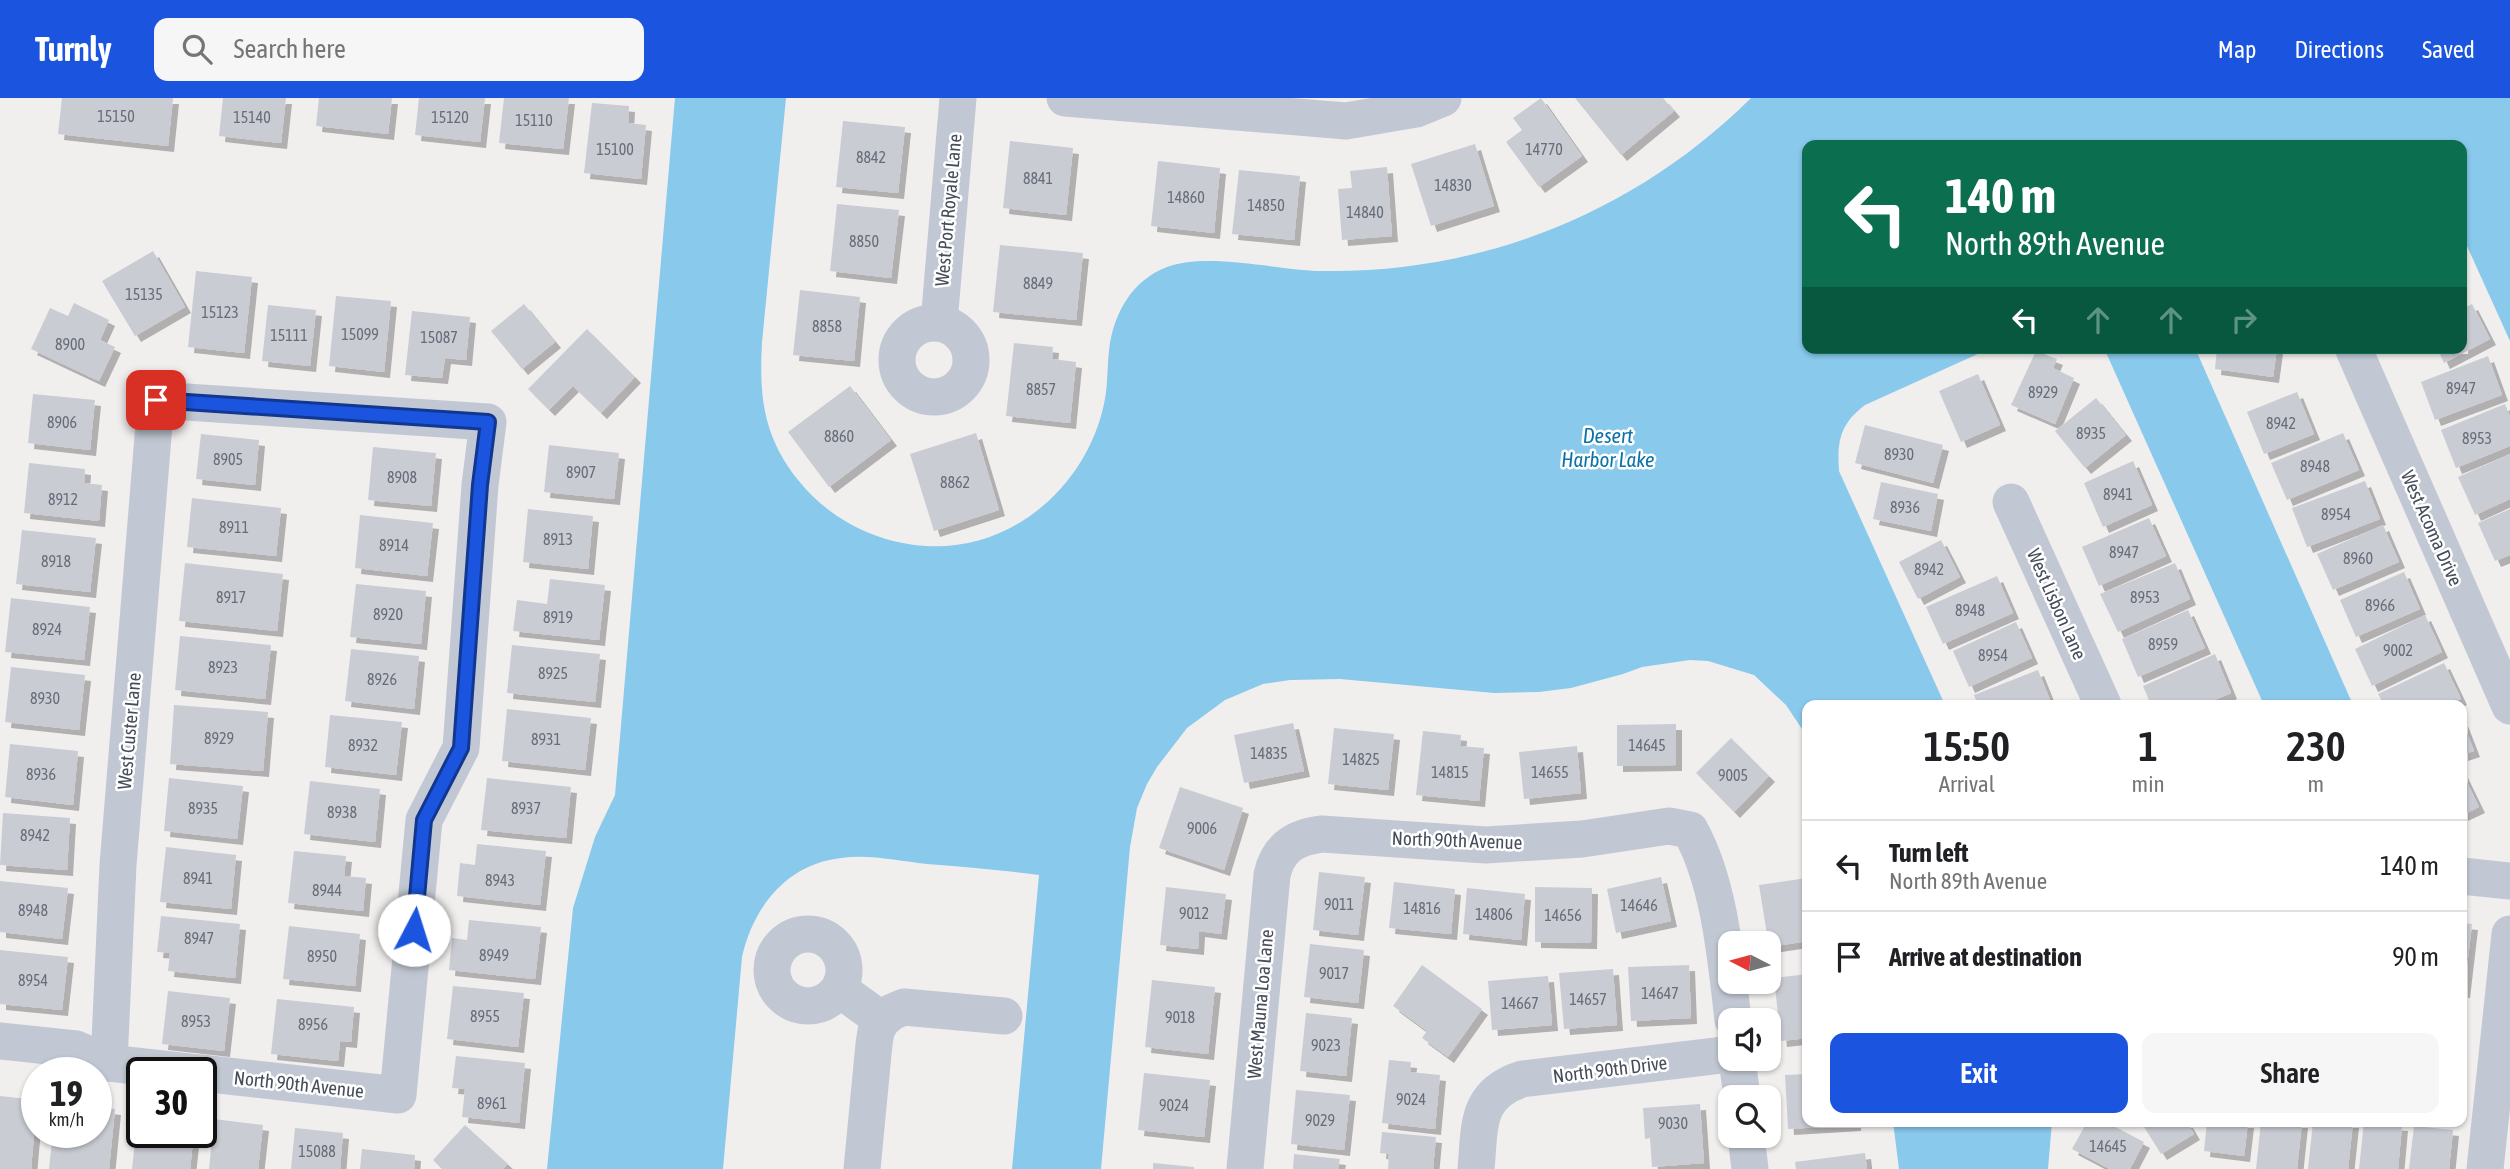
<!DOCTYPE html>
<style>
:root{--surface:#fff;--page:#f6f6f6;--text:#202124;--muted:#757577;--line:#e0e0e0;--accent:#1a54df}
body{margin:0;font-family:"Asap Condensed",sans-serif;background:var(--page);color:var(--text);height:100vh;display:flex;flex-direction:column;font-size:26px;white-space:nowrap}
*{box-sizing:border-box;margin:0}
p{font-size:23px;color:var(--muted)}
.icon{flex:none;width:38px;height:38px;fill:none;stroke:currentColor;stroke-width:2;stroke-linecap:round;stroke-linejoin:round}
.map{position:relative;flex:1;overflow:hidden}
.sheet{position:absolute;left:1802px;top:602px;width:665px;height:427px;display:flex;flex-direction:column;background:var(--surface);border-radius:14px;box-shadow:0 2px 5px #0004}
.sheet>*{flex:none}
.top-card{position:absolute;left:1802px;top:42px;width:665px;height:214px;border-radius:14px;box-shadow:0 2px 5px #0004;background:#0b6e4f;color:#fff;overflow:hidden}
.needle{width:46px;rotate:276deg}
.fabs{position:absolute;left:1718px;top:833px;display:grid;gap:14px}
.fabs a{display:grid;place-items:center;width:63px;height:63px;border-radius:14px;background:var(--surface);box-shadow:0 2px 5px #0004;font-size:35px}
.speed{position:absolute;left:21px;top:959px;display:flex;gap:14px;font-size:35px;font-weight:700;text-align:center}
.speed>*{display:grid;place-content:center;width:91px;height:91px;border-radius:50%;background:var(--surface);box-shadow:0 2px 5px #0004;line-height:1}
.speed small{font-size:18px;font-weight:400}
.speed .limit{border:4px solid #111;border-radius:10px;background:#fff;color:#111}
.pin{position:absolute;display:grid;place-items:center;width:60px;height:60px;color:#fff;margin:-30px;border-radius:14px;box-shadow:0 4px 10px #0006}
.me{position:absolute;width:77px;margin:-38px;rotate:5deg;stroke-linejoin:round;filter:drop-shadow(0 0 5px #0008)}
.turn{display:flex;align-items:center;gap:24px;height:147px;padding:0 28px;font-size:32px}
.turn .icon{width:91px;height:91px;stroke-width:2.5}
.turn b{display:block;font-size:49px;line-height:60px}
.lanes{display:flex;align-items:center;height:66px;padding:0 28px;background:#0003;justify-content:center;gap:35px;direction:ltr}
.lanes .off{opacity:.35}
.eta{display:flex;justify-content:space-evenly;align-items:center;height:119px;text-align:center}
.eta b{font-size:42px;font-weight:600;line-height:49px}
.button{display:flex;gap:14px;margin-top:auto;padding:14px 28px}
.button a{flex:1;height:80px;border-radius:14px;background:var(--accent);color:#fff;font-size:28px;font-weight:600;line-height:80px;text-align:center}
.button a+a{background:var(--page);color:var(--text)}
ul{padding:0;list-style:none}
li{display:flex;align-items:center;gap:21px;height:91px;padding:0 28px;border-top:2px solid var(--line)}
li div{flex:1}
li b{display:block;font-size:26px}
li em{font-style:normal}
header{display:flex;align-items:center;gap:42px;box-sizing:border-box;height:98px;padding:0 35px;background:var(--accent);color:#fff}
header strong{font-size:33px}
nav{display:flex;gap:38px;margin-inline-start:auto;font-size:24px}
.search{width:490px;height:63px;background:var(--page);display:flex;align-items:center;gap:18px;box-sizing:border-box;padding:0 24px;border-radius:14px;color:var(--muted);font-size:26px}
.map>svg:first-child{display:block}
</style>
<header>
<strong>Turnly</strong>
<div class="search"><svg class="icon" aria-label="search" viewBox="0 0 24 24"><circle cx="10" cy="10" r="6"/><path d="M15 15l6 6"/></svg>Search here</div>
<nav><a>Map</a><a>Directions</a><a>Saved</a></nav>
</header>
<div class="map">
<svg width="2510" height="1071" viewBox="0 0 2510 1071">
<defs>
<filter id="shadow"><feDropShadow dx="6" dy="6" stdDeviation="0" flood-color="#0004"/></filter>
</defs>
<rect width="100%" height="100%" fill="#f1eeee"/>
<g fill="#89c9eb">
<path d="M675,0H786L762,244C759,298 763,338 798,382C829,421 876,445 926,448C1012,453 1086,389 1104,306C1108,288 1107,270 1109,253C1113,216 1132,182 1167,169C1208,154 1276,172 1321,173C1483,176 1636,114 1751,0H2510V243L2462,137V47H1808V250H1991L1865,307C1840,326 1837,343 1839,373L1945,607H1808V640L1786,607L1754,577L1708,563L1690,562L1642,569L1623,576L1571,590L1539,594L1494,595L1340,581L1290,582L1263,586L1225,602L1187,630L1157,669L1147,686L1137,710L1130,749L1101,1071H1012L1039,777C1002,772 964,769 927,766C899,763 869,756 841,760C787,766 753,809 742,859L723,1071H547L573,810L595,739L615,697Z"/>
<polygon points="2104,250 2195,250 2353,607 2264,607"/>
<polygon points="1893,1024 2052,1024 2048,1071 1899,1071"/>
</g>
<g fill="#caccd4" filter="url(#shadow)">
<polygon points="62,0 173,0 168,48 58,36"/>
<polygon points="223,0 286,0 281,45 219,38"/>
<polygon points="319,0 392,0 388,36 316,28"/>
<polygon points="419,0 485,0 480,44 415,37"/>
<polygon points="504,0 569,0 563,51 499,45"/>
<polygon points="1541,0 1582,58 1539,89 1506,44 1522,32 1513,20"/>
<polygon points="1575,0 1663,0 1674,13 1621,57"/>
<polygon points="592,5 629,8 628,25 646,27 641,81 584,75"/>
<polygon points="843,23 905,29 898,95 836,89"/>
<polygon points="1010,43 1073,50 1066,117 1003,110"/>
<polygon points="1475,46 1494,108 1431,128 1411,66"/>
<polygon points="1158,63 1220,70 1214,135 1151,128"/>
<polygon points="1387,69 1392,138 1342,142 1338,91 1352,90 1350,73"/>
<polygon points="1239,72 1300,78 1294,142 1232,136"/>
<polygon points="837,106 899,112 891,180 830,173"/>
<polygon points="1000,147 1083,155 1076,222 993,214"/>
<polygon points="153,153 185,209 135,238 102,183"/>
<polygon points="196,173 252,179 244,255 188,249"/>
<polygon points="800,192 860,199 854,263 793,257"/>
<polygon points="336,198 391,203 384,274 329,268"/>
<polygon points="74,205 109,222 100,242 115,249 99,283 31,251 50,210 68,218"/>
<polygon points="524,206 555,244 522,271 491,233"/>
<polygon points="2472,206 2490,241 2444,265 2437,250 2462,250 2462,211"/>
<polygon points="268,207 316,212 310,268 262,263"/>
<polygon points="412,213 470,219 466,262 445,260 442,280 405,277"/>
<polygon points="587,231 635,279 601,315 573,288 549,312 528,291"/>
<polygon points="1014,245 1053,249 1052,261 1076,264 1070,325 1006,318"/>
<polygon points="2217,250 2277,250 2273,279 2215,271"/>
<polygon points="2036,253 2057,261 2053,270 2074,280 2055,326 2011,307"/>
<polygon points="2488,258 2502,297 2435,322 2421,284"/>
<polygon points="1978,276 2000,327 1961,344 1939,293"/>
<polygon points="850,288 891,342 829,389 788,334"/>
<polygon points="2297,294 2314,336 2264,356 2247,314"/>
<polygon points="33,296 95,302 90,352 28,345"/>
<polygon points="2096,300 2126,337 2085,370 2055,333"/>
<polygon points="2505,306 2510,319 2510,348 2456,370 2441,332"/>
<polygon points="1865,327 1943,347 1933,385 1855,365"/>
<polygon points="976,335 999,412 934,433 910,356"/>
<polygon points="2343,335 2359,372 2287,402 2271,365"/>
<polygon points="201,336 259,342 255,387 196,381"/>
<polygon points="549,347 619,355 614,401 544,394"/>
<polygon points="373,349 436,355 431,408 368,402"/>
<polygon points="2510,356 2510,401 2475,417 2458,379"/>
<polygon points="2133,363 2152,407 2103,429 2084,385"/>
<polygon points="29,365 85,371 84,385 102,387 99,423 24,415"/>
<polygon points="2365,383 2380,421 2307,449 2292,410"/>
<polygon points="1881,384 1938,396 1931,433 1873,421"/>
<polygon points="192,400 281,410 276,458 187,449"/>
<polygon points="528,411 593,418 588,471 523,464"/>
<polygon points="2510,411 2510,457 2495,463 2478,425"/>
<polygon points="360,417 433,425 427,478 355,470"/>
<polygon points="2149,420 2166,458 2099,488 2082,449"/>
<polygon points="2383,427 2399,464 2333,492 2317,456"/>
<polygon points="22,432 96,440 90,494 16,486"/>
<polygon points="1941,442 1960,479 1918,501 1899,464"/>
<polygon points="185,465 283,476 277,533 179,523"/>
<polygon points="2175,465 2190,501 2118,534 2100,496"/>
<polygon points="2404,474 2420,511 2356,539 2340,502"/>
<polygon points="1997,478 2013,515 1943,546 1926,509"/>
<polygon points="550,481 605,487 599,542 513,533 517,502 547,506"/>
<polygon points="356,486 426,493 421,546 350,539"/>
<polygon points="11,500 90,509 84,562 5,554"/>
<polygon points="2188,512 2205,550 2138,579 2122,541"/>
<polygon points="2425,517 2442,554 2372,588 2355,551"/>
<polygon points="2016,524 2032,560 1969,589 1953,553"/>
<polygon points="180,538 271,547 265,601 175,592"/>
<polygon points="512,547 600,556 595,604 507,595"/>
<polygon points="351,551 419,558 414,611 345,603"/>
<polygon points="2215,556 2231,595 2203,607 2151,607 2143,588"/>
<polygon points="2444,565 2461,601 2447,607 2384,607 2378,596"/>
<polygon points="11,569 85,577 79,632 5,624"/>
<polygon points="2038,572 2052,607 1978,607 1974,597"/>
<polygon points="174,607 268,614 263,673 170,666"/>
<polygon points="507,611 591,620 585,672 502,663"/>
<polygon points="330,617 402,624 396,677 325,669"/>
<polygon points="2462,622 2474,653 2462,657"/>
<polygon points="1293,625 1304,673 1244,685 1234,637"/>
<polygon points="1676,626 1676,667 1617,668 1617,627"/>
<polygon points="1334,630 1394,636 1388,692 1328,686"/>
<polygon points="1423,633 1461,637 1460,648 1484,650 1479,703 1416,697"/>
<polygon points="1731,640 1769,678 1734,714 1696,675"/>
<polygon points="10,646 78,653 73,707 5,699"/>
<polygon points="1577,648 1581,695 1524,701 1519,654"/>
<polygon points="2462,674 2479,709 2462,717"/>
<polygon points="169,680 243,688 237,741 164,733"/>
<polygon points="487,680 571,689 566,740 481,732"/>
<polygon points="310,683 380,691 375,744 304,736"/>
<polygon points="1180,689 1243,710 1224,772 1159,750"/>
<polygon points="3,715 70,720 67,772 0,767"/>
<polygon points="477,746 546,753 540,807 457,798 460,765 475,767"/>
<polygon points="166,749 236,757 231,811 160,804"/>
<polygon points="294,753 346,758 344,778 366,780 363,813 288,805"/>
<polygon points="1319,774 1365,779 1358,837 1313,832"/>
<polygon points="1661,779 1671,823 1616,835 1607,791"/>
<polygon points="1807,780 1808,843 1769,849 1759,787"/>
<polygon points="0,783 68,790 62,841 0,834"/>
<polygon points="1394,784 1455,791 1451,836 1389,830"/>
<polygon points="1166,789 1226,796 1221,836 1199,833 1198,851 1160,847"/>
<polygon points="1535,789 1592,790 1591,845 1535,844"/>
<polygon points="1467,790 1525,796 1521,842 1463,836"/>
<polygon points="161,818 240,826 235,880 168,873 170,855 157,854"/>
<polygon points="469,822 541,829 535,881 449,872 452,840 467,842"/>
<polygon points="2462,825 2472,826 2464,894 2462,894"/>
<polygon points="289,828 360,836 355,888 283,881"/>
<polygon points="1310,846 1364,852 1358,905 1304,899"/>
<polygon points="0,852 68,859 62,912 0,906"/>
<polygon points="1422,867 1482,911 1448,959 1422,940 1427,933 1393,908"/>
<polygon points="1689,867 1691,920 1631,923 1628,869"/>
<polygon points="1613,871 1617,927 1564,931 1559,875"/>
<polygon points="1808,876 1808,940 1781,943 1774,880"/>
<polygon points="1548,878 1552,927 1492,932 1488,883"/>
<polygon points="1152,882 1215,889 1208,956 1145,949"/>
<polygon points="453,888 524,895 518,949 447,941"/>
<polygon points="168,893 230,900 224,953 162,946"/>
<polygon points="277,901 354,909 351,944 340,943 338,963 271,956"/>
<polygon points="1306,915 1352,920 1346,978 1300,973"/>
<polygon points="456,958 525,965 519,1025 462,1019 465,991 452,990"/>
<polygon points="1389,962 1411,964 1410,974 1440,977 1435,1031 1382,1025"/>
<polygon points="1144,975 1210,982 1204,1039 1138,1032"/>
<polygon points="1808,976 1808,1024 1855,1024 1855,1027 1788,1031 1785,977"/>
<polygon points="1296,992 1350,997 1344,1052 1291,1046"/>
<polygon points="0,998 37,1002 31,1071 0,1071"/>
<polygon points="1700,1006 1704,1065 1652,1069 1650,1040 1645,1041 1643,1010"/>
<polygon points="96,1009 115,1011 109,1071 49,1071 53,1034 96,1034"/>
<polygon points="138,1015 142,1016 142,1034 194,1034 190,1071 132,1071"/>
<polygon points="214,1021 263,1027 258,1071 209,1071"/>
<polygon points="2087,1024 2106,1024 2144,1044 2130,1071 2110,1071 2072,1051"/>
<polygon points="2141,1024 2187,1024 2194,1036 2161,1056"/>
<polygon points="2207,1024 2248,1024 2244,1058 2204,1053"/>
<polygon points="2261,1024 2302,1024 2297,1071 2256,1071"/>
<polygon points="2313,1024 2353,1024 2348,1071 2308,1071"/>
<polygon points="2364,1024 2402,1027 2398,1071 2359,1071"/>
<polygon points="465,1027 508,1066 503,1071 442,1071 433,1062"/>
<polygon points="2414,1028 2453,1032 2449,1071 2409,1071"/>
<polygon points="295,1030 343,1035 340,1071 291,1071"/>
<polygon points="1382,1034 1436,1039 1433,1071 1388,1071 1389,1056 1380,1055"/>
<polygon points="362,1051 415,1057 414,1071 360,1071"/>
<polygon points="1865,1055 1867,1071 1796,1071 1795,1064"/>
<polygon points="1294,1056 1340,1061 1338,1071 1293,1071"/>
<polygon points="1153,1065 1194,1069 1194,1071 1153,1071"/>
</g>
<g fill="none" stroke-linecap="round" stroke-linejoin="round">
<g stroke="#c2c8d3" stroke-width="37">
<polyline points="1065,0 1346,23 1416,11 1443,0"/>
<circle cx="934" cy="262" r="37"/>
<polyline points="939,225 958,0"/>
<polyline points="2354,252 2510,608"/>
<polyline points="2011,404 2103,607"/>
<polyline points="2462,778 2510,783"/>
<circle cx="808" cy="872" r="36"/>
<polyline points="839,891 882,922 892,914 904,909 1004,918"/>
<polyline points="0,943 76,951 109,965 198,975"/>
<polyline points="1737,961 1742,999"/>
<polyline points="109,965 118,767 156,302 488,324 480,387 461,650 424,722 398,997 201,975"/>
<polyline points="1746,1038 1750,1071"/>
<polyline points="862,1071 874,946 876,933 882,922"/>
<path d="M1245,1071L1272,777C1278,750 1295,739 1322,736L1486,747L1582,741L1669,728L1690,732C1720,786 1726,862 1733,922"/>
<path d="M1476,1071C1480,1029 1475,996 1522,981L1731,956"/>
<polyline points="2485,1071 2510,836"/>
</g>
</g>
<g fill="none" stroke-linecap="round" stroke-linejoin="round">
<defs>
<polyline id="route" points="156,302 488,324 480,387 461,650 424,722 414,832"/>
</defs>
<use href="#route" stroke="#113791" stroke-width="18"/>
<use href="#route" stroke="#1a54df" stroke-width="12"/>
</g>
<g text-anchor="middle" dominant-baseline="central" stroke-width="5" stroke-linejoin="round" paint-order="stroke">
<g font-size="16" fill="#676e79">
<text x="116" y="18">15150</text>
<text x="252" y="19">15140</text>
<text x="450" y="19">15120</text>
<text x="534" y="22">15110</text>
<text x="615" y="51">15100</text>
<text x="1544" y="51">14770</text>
<text x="871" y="59">8842</text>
<text x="1038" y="80">8841</text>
<text x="1453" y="87">14830</text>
<text x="1186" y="99">14860</text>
<text x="1266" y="107">14850</text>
<text x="1365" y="114">14840</text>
<text x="864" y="143">8850</text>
<text x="1038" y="185">8849</text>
<text x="144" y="196">15135</text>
<text x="220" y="214">15123</text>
<text x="827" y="228">8858</text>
<text x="360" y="236">15099</text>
<text x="289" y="237">15111</text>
<text x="439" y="239">15087</text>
<text x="70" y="246">8900</text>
<text x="2461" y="290">8947</text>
<text x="1041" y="291">8857</text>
<text x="2043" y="294">8929</text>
<text x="62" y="324">8906</text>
<text x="2281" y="325">8942</text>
<text x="2091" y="335">8935</text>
<text x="839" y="338">8860</text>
<text x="2477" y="340">8953</text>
<text x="1899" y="356">8930</text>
<text x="228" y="361">8905</text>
<text x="2315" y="368">8948</text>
<text x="581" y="374">8907</text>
<text x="402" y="379">8908</text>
<text x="955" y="384">8862</text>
<text x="2118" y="396">8941</text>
<text x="63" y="401">8912</text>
<text x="1905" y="409">8936</text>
<text x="2336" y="416">8954</text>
<text x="234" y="429">8911</text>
<text x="558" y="441">8913</text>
<text x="394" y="447">8914</text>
<text x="2124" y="454">8947</text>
<text x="2358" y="460">8960</text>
<text x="56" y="463">8918</text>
<text x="1929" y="471">8942</text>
<text x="231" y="499">8917</text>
<text x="2145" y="499">8953</text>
<text x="2380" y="507">8966</text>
<text x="1970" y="512">8948</text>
<text x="388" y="516">8920</text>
<text x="558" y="519">8919</text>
<text x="47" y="531">8924</text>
<text x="2163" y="546">8959</text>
<text x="2398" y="552">9002</text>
<text x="1993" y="557">8954</text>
<text x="223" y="569">8923</text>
<text x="553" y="575">8925</text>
<text x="382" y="581">8926</text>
<text x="45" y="600">8930</text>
<text x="219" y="640">8929</text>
<text x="546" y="641">8931</text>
<text x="363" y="647">8932</text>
<text x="1647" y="647">14645</text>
<text x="1269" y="655">14835</text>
<text x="1361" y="661">14825</text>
<text x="1450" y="674">14815</text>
<text x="1550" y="674">14655</text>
<text x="41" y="676">8936</text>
<text x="1733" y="677">9005</text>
<text x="203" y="710">8935</text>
<text x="526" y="710">8937</text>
<text x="342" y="714">8938</text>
<text x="1202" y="730">9006</text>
<text x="35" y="737">8942</text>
<text x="198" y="780">8941</text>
<text x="500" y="782">8943</text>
<text x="327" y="792">8944</text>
<text x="1339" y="806">9011</text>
<text x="1639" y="807">14646</text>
<text x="1422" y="810">14816</text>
<text x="33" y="812">8948</text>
<text x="1194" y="815">9012</text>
<text x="1494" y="816">14806</text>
<text x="1563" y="817">14656</text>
<text x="199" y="840">8947</text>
<text x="494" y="857">8949</text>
<text x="322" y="858">8950</text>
<text x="1334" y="875">9017</text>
<text x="33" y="882">8954</text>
<text x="1660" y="895">14647</text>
<text x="1588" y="901">14657</text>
<text x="1520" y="905">14667</text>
<text x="485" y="918">8955</text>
<text x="1180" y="919">9018</text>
<text x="196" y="923">8953</text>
<text x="313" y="926">8956</text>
<text x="1326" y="947">9023</text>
<text x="1411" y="1001">9024</text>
<text x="492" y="1005">8961</text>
<text x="1174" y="1007">9024</text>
<text x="1320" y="1022">9029</text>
<text x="1673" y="1025">9030</text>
<text x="2108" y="1048">14645</text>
<text x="317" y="1053">15088</text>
</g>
<g font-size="19" fill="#464e5b" stroke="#fff">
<text transform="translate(948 112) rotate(-85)">West Port Royale Lane</text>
<text transform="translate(2432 430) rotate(66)">West Acoma Drive</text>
<text transform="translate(2057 506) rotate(66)">West Lisbon Lane</text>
<text transform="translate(129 633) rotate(-85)">West Custer Lane</text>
<text transform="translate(1457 742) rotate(2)">North 90th Avenue</text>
<text transform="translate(1260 906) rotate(-85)">West Mauna Loa Lane</text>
<text transform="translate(1610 971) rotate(-7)">North 90th Drive</text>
<text transform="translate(299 986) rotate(6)">North 90th Avenue</text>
</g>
<g font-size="21" font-style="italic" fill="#0d72a8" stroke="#fff">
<text x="1608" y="337">Desert<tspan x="1608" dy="24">Harbor Lake</tspan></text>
</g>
</g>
</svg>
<div class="fabs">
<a><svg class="needle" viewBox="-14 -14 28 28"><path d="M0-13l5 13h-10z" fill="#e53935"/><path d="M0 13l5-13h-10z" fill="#757577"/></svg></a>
<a><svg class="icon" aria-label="sound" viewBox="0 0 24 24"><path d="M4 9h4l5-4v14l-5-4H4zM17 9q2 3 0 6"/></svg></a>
<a><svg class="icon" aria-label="search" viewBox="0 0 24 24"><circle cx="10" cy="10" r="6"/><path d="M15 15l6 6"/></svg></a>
</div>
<div class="speed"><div>19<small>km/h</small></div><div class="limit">30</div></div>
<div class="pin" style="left:156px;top:302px;background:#d93025"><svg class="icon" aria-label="arrive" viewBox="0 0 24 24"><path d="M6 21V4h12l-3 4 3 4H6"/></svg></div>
<svg class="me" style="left:414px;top:832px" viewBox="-20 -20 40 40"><circle r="19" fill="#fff"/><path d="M0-13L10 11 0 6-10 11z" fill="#1a54df"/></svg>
<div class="top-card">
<div class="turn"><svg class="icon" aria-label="left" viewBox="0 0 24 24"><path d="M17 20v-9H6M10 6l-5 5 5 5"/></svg><div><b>140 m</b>North 89th Avenue</div></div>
<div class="lanes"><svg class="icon" aria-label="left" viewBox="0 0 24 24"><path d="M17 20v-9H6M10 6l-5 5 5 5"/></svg><svg class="icon off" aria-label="ahead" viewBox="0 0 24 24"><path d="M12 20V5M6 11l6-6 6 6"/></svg><svg class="icon off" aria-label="ahead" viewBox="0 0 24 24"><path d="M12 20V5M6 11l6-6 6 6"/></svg><svg class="icon off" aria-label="right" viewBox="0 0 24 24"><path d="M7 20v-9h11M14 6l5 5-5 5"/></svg></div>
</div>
<section class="sheet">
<div class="eta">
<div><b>15:50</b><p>Arrival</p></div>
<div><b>1</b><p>min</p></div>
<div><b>230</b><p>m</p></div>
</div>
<ul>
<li><svg class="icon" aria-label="left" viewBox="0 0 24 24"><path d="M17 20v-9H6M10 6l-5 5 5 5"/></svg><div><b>Turn left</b><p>North 89th Avenue</p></div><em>140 m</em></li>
<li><svg class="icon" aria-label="arrive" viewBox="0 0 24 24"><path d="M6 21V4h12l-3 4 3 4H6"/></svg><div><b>Arrive at destination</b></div><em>90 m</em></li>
</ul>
<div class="button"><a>Exit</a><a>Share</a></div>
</section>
</div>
